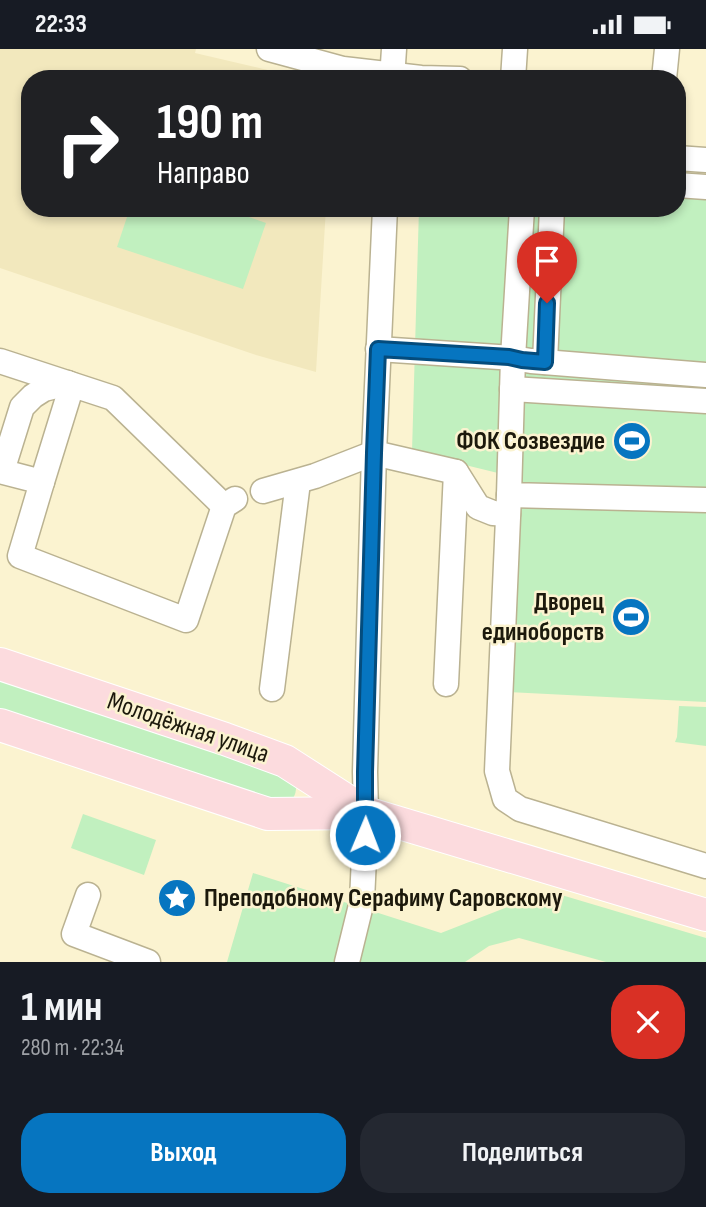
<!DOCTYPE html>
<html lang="ru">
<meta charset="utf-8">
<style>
:root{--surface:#171b24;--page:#242831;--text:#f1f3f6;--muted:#9ea1a6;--accent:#0675c0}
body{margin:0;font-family:"Sofia Sans Condensed",sans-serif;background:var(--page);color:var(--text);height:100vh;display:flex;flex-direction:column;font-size:26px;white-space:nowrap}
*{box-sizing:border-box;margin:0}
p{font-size:23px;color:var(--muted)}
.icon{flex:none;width:38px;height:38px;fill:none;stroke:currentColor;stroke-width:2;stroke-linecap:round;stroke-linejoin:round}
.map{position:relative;height:913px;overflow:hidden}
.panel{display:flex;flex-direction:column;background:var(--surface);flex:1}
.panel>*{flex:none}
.hud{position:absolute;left:21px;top:21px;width:665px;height:147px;border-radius:28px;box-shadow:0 4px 10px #0003;background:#202124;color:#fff;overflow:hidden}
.pin{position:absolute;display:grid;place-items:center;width:60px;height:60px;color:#fff;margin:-72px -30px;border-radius:50% 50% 50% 0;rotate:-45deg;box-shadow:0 0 7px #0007}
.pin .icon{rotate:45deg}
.me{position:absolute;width:77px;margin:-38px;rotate:1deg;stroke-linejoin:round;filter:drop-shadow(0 0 5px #0008)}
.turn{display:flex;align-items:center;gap:24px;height:147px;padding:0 21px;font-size:32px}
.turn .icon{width:91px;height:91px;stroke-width:2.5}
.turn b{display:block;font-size:49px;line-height:60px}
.round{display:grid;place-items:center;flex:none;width:74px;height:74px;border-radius:28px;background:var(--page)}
.head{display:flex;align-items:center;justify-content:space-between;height:119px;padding:0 21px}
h1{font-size:42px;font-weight:700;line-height:52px}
.action{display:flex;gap:14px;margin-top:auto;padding:14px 21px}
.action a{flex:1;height:80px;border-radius:28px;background:var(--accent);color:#fff;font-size:28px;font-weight:700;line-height:80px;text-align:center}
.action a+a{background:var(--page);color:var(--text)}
.status{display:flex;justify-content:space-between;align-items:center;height:49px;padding:0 35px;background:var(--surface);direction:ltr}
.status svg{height:19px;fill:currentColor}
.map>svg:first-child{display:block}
</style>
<div class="status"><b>22:33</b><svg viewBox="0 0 49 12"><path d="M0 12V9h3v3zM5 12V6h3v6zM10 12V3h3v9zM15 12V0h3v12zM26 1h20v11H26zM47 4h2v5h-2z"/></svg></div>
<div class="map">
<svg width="706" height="913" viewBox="0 0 706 913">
<rect width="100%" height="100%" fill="#fbf3d0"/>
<polygon fill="#f2e8bd" points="0,0 196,0 195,4 306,30 30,30 30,159 326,159 316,323 256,306 0,219"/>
<g fill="#c1f0bf">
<polygon points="677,127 706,129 706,653 507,643 531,159 677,159"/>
<polygon points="130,159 223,159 266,174 243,240 117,198"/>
<polygon points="419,159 512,159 502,425 412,403"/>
<path d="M0,631L295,728C297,741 297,749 285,756L0,661Z"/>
<polygon points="679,657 706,658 706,697 675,693 677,688"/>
<polygon points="83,765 156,791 144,826 71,799"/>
<polygon points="253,824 441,884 548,842 706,889 706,913 606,913 519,889 489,897 465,913 227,913"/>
</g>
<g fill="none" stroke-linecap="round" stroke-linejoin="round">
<defs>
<g id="minor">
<polyline points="269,0 343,20 421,29 460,30"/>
<polyline points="392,30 394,0"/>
<polyline points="513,30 515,0"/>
<polyline points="664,30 667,0"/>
<polyline points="677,109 706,111"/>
<polyline points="677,136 706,138"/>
<polyline points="522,159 513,309 509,446 706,451"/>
<polyline points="378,300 513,309 531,312 706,326"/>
<polyline points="0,312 113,349 224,457"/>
<polyline points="545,313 552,159"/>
<polyline points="512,340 706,352"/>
<polyline points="0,422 42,433 20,507 186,571 224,457 235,450"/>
<polyline points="2,422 22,358 33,347 44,340 68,334"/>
<polyline points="456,423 478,458 493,464 508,465"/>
<polyline points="42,433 72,336"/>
<polyline points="263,442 315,427 374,404 456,423 446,635"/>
<polyline points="509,446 497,722 505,750 520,760 706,817"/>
<polyline points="272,640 298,433"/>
<polyline points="88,846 74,885 148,913"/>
<polyline points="347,913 362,852 366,764 365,723 374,404 385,159"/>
</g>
<g id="major">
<polyline points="0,615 225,690 285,712 366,764 706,866"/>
<polyline points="0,676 268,765 366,764"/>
</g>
</defs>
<use href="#minor" stroke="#bab291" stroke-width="27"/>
<use href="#major" stroke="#fff" stroke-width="34"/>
<use href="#minor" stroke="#fff" stroke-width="24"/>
<use href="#major" stroke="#fcdbde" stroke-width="32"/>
</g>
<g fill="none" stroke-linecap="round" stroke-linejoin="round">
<defs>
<polyline id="route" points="365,786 365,723 374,404 378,300 509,308 522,311 545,313 547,254"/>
</defs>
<use href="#route" stroke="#044c7d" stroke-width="18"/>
<use href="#route" stroke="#0675c0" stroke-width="12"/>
</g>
<defs>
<symbol id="stadium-disc" viewBox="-11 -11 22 22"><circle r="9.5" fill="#0675c0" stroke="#fbf3d0"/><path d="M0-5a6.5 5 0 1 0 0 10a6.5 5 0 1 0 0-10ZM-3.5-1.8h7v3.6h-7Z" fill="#fff"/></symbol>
<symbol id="sight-disc" viewBox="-11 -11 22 22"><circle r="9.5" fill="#0675c0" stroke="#fbf3d0"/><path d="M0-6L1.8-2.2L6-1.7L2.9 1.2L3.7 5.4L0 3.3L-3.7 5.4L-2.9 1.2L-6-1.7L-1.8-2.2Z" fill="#fff"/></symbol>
</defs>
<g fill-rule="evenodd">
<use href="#stadium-disc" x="610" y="370" width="44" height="44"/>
<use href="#stadium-disc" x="609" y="546" width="44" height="44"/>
<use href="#sight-disc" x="155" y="827" width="44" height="44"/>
</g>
<g text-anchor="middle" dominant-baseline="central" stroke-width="5" stroke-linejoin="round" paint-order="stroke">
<g font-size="26" font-weight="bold" fill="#1c190c" stroke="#fbf3d0" text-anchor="end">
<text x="605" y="392">ФОК Созвездие</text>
<text x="604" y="553">Дворец<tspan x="604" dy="30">единоборств</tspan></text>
<text x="204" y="849" text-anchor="start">Преподобному Серафиму Саровскому</text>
</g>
<g font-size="26" fill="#1c190c" stroke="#fbf3d0">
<text transform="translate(188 679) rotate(19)">Молодёжная улица</text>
</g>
</g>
</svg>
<div class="pin" style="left:547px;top:254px;background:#d93025"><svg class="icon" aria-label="arrive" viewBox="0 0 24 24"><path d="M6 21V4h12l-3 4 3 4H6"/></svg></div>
<svg class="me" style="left:365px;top:786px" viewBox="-20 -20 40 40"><circle r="17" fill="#0675c0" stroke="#fff" stroke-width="3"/><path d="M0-11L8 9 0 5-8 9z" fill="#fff"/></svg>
<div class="hud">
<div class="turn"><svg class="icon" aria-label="right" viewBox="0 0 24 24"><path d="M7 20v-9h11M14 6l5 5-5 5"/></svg><div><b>190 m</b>Направо</div></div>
</div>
</div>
<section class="panel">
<div class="head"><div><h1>1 мин</h1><p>280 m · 22:34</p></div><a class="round" style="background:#d93025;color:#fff"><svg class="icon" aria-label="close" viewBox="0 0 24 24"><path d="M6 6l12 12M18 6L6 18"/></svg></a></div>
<div class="action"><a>Выход</a><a>Поделиться</a></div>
</section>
